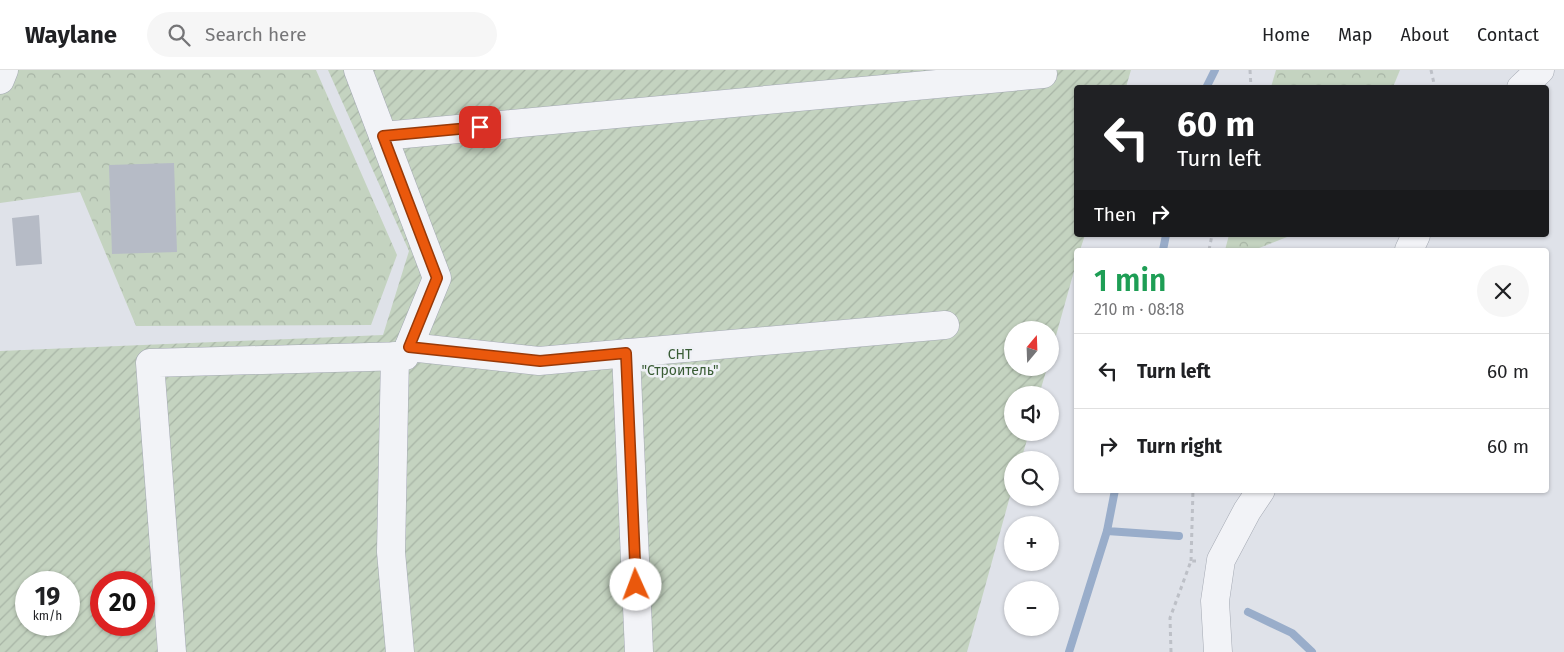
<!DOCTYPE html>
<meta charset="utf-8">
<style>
:root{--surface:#fff;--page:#f6f6f6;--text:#202124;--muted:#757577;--line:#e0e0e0}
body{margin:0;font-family:"Fira Sans",sans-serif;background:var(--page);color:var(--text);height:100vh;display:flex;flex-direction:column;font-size:19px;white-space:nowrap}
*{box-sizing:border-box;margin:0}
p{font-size:16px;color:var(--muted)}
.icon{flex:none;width:28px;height:28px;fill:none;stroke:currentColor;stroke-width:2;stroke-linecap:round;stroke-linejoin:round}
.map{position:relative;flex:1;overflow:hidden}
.side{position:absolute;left:1074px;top:178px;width:475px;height:245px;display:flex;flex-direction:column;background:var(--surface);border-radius:5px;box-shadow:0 1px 4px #0004}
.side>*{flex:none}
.top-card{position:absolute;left:1074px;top:15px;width:475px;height:152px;border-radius:5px;box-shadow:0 1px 4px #0004;background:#202124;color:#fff;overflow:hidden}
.needle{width:32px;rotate:19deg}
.controls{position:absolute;left:1004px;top:251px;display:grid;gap:10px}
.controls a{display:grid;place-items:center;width:55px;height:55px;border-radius:50%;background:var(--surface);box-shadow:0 1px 4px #0004;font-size:25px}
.speed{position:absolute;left:15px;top:501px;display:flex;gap:10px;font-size:25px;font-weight:700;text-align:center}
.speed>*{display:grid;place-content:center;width:65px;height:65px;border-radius:50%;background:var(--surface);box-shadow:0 1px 4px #0004;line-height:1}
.speed small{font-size:12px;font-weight:400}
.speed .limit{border:8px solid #d22;background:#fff;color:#111}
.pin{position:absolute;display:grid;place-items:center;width:42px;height:42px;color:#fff;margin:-21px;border-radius:10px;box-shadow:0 2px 8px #0006}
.me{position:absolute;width:55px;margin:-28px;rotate:358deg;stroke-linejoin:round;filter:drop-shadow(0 0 4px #0008)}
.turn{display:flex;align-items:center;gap:18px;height:105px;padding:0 20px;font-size:22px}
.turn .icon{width:65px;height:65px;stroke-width:2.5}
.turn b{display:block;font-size:35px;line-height:42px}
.then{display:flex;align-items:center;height:48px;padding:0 20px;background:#0003;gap:10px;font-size:19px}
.round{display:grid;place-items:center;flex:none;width:52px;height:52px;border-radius:26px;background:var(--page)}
.headline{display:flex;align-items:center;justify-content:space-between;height:85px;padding:0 20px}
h1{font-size:30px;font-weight:600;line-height:38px;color:#1e9e55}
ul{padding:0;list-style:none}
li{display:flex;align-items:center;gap:15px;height:75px;padding:0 20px;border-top:1px solid var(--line)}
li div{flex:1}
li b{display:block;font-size:19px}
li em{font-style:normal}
header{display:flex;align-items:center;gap:30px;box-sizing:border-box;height:70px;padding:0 25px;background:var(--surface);border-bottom:1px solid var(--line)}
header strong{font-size:24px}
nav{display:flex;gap:28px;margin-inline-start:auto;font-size:18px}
.search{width:350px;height:45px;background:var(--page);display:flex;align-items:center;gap:12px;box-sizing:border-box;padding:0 18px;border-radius:28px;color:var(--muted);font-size:19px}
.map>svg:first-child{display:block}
</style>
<header>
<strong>Waylane</strong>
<div class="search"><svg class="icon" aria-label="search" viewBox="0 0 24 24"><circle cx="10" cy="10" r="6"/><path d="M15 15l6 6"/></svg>Search here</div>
<nav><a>Home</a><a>Map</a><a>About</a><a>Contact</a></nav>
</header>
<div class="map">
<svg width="1564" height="582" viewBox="0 0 1564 582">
<defs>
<pattern id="forest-crowns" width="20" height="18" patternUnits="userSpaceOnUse" patternTransform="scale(1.25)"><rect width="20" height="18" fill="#c4d3c0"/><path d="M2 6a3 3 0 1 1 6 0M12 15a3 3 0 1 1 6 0" fill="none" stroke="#a8b5a6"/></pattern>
<pattern id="garden-furrows" width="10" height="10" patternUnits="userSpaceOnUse" patternTransform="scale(1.25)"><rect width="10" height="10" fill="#c4d3c0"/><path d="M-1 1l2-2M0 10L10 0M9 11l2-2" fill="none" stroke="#a8b5a6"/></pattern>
</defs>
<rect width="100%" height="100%" fill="#dfe2e9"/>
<g fill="url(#forest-crowns)">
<polygon points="0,0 316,0 397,185 371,255 136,256 80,122 0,133"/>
<polygon points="1276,0 1400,0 1393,17 1271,17"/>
<polygon points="1229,165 1292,165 1254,180 1225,180"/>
</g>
<path fill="url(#garden-furrows)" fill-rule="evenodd" d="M328,0H1131L1126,17L1076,18V165H1085L1080,180H1076V194L1050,287V260H1012V298H1047L1039,325H1012V362L1029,363L1021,390H1012V419L967,582H0V281L383,265L409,181ZM26,512H69V555H26ZM101,512H144V555H101Z"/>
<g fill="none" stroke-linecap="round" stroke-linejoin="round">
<g stroke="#99adca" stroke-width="8">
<polyline points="1206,18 1215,0"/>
<polyline points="1163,180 1166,165"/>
<polyline points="1115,420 1107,461 1179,466"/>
<polyline points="1248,542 1292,563 1312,582"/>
<polyline points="1069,582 1107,461"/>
</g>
</g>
<g fill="#b6bbc6">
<polygon points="174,93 177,182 112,184 109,95"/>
<polygon points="39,145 42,194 16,196 12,148"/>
</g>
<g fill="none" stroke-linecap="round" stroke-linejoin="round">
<defs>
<g id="minor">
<polyline points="0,10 4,0"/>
<polyline points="1521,18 1540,0"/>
<polyline points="383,66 1043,4"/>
<polyline points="1409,180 1416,165"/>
<polyline points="409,277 539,291 945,255"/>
<polyline points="626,283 639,582"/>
<polyline points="395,286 391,482 400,582"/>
<polyline points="172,582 150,293 405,286 437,208 358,0"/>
<polyline points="1218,582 1215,531 1221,490 1247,441 1261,420"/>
</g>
</defs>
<use href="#minor" stroke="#a4a9b3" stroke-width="29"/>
<g stroke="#bdc0c7" stroke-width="3" stroke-dasharray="4 4" stroke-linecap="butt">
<polyline points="1250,0 1251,18"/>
<polyline points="1431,0 1435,18"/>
<polyline points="1209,180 1212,165"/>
<polyline points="1191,491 1193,420"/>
<polyline points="1171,582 1170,548 1191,491 1196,491"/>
</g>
<use href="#minor" stroke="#f2f3f7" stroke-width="28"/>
</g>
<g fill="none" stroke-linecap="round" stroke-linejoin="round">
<defs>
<polyline id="route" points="480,57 383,66 437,208 409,277 540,291 626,283 636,515"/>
</defs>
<use href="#route" stroke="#983908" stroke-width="12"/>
<use href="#route" stroke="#ea580c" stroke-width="9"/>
</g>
<g text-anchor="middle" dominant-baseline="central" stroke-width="5" stroke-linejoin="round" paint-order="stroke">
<g font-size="14" fill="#395c35" stroke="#eff1f6">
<text x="680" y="284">СНТ<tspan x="680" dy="16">"Строитель"</tspan></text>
</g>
</g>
</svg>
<div class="controls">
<a><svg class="needle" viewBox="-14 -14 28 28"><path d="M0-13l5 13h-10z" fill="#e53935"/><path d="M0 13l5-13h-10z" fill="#757577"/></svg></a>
<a><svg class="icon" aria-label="sound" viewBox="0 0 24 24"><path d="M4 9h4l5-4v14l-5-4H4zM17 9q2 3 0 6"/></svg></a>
<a><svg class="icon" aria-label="search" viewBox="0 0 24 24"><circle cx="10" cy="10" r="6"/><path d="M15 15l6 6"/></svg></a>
<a>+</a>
<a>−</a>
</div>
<div class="speed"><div>19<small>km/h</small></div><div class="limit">20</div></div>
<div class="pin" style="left:480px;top:57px;background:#d93025"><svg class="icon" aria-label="arrive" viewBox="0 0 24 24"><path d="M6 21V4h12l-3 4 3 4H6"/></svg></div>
<svg class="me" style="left:636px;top:515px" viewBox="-20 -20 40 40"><circle r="19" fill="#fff"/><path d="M0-13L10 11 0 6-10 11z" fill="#ea580c"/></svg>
<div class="top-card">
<div class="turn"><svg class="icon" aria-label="left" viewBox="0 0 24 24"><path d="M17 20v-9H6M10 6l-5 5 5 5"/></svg><div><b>60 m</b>Turn left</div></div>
<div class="then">Then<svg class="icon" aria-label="right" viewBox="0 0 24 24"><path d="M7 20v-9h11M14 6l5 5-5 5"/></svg></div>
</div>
<section class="side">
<div class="headline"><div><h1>1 min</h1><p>210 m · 08:18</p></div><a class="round"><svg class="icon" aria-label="close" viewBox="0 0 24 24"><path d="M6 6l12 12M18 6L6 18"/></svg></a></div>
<ul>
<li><svg class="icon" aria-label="left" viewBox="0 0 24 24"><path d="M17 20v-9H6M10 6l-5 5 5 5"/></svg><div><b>Turn left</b></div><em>60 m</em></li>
<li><svg class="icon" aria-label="right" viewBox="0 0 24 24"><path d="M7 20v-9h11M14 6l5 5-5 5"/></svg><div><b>Turn right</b></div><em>60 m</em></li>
</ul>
</section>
</div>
